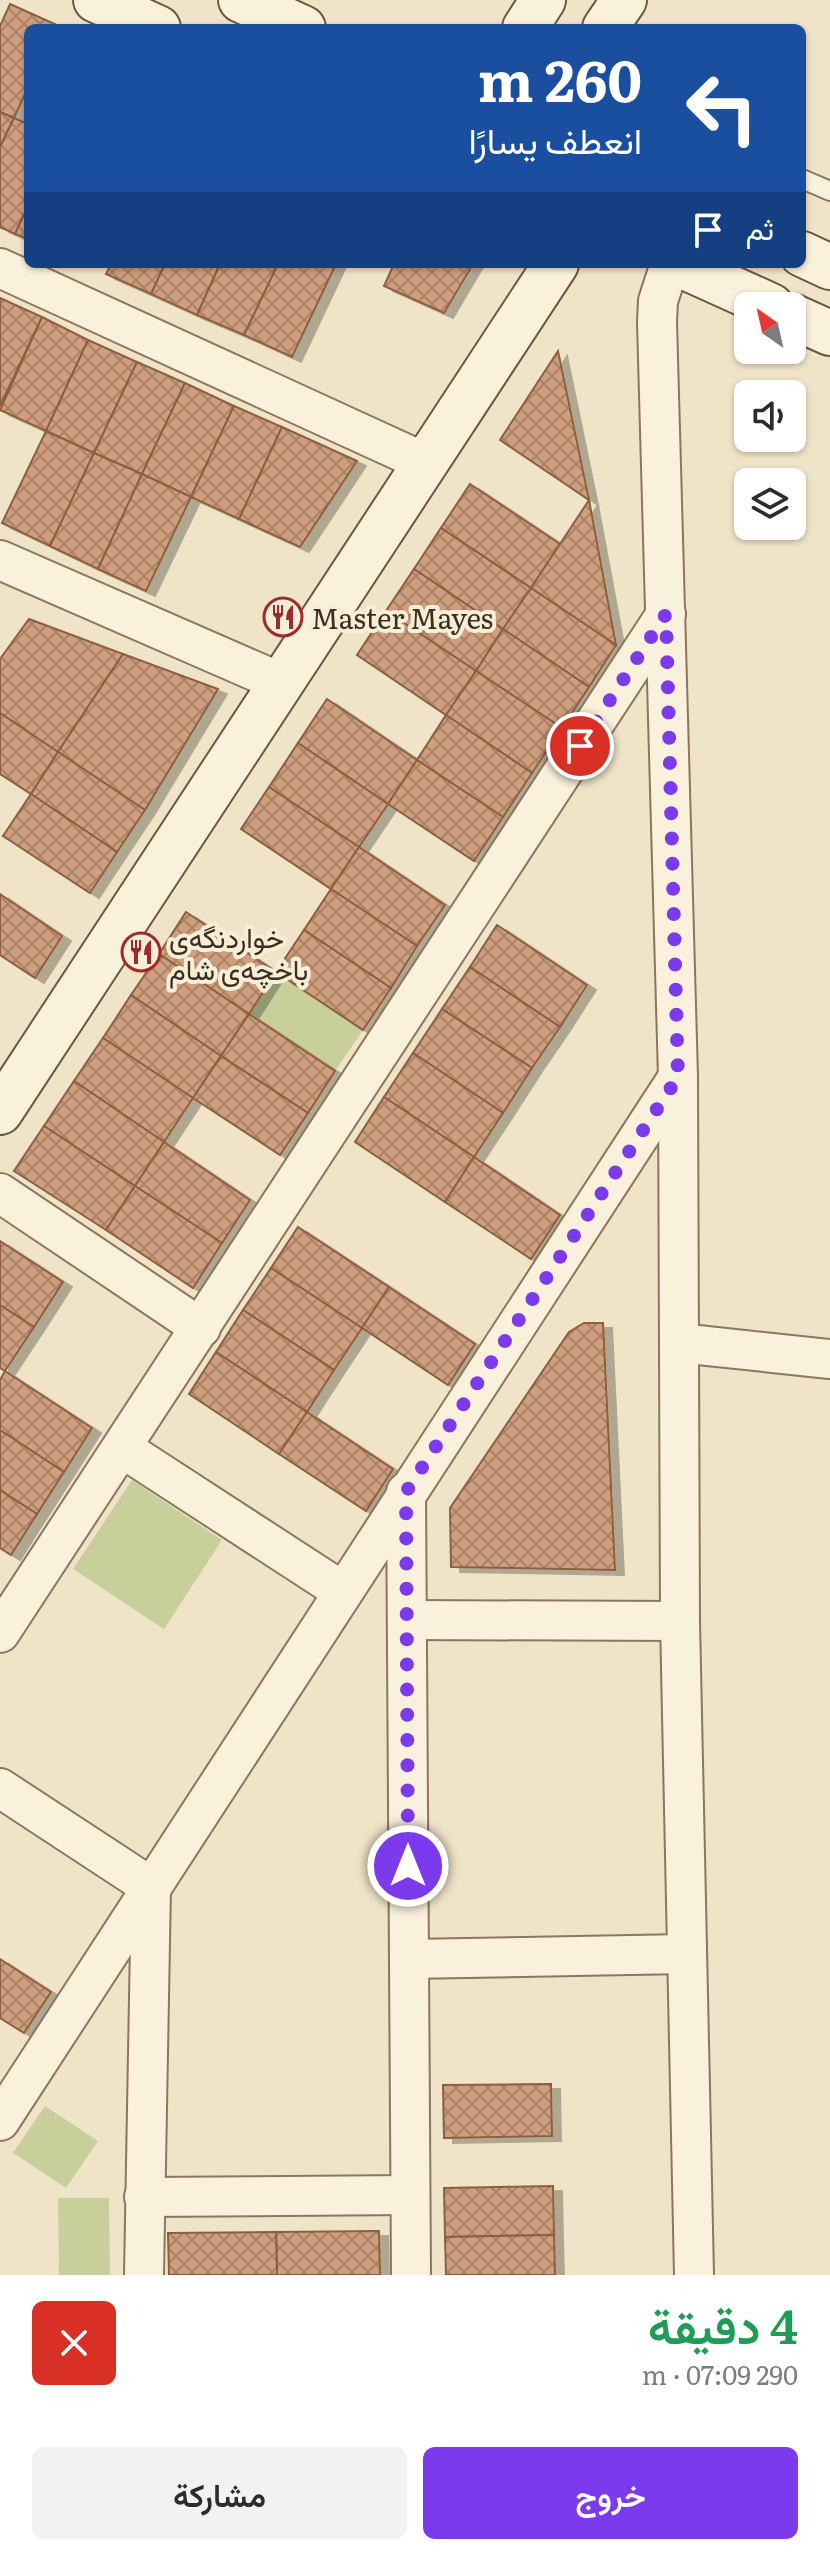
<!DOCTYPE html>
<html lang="ar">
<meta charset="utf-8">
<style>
:root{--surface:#fff;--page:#f2f2f3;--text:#2b2b33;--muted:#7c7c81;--accent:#7c3aed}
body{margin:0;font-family:Literata,Vazirmatn,serif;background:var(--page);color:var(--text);direction:rtl;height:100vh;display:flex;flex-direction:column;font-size:30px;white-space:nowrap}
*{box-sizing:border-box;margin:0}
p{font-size:26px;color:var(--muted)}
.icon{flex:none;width:44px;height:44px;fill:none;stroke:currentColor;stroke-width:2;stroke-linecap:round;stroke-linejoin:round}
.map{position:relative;height:2275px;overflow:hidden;direction:ltr}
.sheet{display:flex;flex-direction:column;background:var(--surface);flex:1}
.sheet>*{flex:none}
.top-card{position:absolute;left:24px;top:24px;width:782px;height:244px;border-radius:12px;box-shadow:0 2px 6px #0004;direction:rtl;background:#1a4fa0;color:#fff;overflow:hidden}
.needle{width:52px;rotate:326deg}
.fabs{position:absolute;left:734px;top:292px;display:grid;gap:16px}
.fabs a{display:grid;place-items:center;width:72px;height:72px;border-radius:12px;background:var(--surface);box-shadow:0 2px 6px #0004;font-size:40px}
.pin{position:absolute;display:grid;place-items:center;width:68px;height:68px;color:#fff;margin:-34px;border:4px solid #fff;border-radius:50%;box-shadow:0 2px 8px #0007}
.me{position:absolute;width:88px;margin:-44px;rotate:0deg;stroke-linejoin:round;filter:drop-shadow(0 0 6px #0008)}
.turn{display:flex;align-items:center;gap:28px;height:168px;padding:0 32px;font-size:36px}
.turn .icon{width:104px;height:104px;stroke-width:2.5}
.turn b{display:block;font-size:56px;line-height:68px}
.then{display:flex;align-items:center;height:76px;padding:0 32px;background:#0003;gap:16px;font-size:30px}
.round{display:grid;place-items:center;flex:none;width:84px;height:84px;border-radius:12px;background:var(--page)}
.summary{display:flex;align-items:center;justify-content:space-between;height:136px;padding:0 32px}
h1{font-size:48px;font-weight:600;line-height:60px;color:#1e9e55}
.primary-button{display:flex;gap:16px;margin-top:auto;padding:16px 32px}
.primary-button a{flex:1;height:92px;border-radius:12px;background:var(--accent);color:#fff;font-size:32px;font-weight:600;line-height:92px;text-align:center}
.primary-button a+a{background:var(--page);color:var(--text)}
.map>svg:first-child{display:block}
</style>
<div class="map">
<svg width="830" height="2275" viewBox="0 0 830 2275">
<defs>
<pattern id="building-cross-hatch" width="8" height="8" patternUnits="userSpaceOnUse" patternTransform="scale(2)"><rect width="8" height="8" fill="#cf9f7d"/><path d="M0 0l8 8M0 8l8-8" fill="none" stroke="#a98266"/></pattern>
<filter id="shadow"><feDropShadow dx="9" dy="5" stdDeviation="0" flood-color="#0004"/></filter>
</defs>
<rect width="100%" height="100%" fill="#f0e4c8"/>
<g fill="#c9cf9b">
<polygon points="276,972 363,1030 335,1071 249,1014"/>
<polygon points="132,1480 222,1540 164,1629 73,1569"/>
<polygon points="45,2106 98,2141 66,2188 13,2153"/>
<polygon points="58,2198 109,2198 110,2275 59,2275"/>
</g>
<g fill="url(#building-cross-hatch)" stroke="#8d5f41" stroke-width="2" filter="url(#shadow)">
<polygon points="10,4 57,25 56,28 28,28 28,87 14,118 0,112 0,26"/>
<polygon points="0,112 14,118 0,147"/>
<polygon points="14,118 28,124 28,206 15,234 0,227 0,147"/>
<polygon points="28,206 28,239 15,234"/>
<polygon points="111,264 165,264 151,294 106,274"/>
<polygon points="165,264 220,264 197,315 151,294"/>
<polygon points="220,264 278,264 244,335 197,315"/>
<polygon points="278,264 336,264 292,357 244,335"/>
<polygon points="394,264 473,264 444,313 384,286"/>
<polygon points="0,298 42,317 0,406"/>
<polygon points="42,317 88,340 46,431 0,410"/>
<polygon points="88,340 137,362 94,453 46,431"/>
<polygon points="558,351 589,500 500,440"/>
<polygon points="137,362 185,383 142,474 94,453"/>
<polygon points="185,383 234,406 191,497 142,474"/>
<polygon points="234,406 282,427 239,519 191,497"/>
<polygon points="282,427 357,461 300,547 239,519"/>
<polygon points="46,431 94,453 50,546 2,523"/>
<polygon points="94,453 142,474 98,569 50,546"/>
<polygon points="142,474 191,497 146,591 98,569"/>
<polygon points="470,484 560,544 531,588 441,528"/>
<polygon points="589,500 616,645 531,588"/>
<polygon points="441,528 531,588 503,629 414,569"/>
<polygon points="414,569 503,629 476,671 386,611"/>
<polygon points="531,588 616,645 589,687 503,629"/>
<polygon points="386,611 476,671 446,715 357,655"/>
<polygon points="29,619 123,654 58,752 0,713 0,659"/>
<polygon points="503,629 589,687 562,728 476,671"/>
<polygon points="123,654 218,689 145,810 58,752"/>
<polygon points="476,671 562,728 532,773 446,715"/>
<polygon points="327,699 417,760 388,804 298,743"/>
<polygon points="0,713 58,752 31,794 0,774"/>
<polygon points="446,715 532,773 503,817 417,760"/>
<polygon points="298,743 388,804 359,847 269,787"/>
<polygon points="58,752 145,810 117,852 31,794"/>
<polygon points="417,760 503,817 474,861 388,804"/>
<polygon points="269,787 359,847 331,889 241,829"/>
<polygon points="31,794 117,852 90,893 3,836"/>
<polygon points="359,847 445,905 417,946 331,889"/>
<polygon points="331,889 417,946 391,988 304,930"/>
<polygon points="0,894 62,936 35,978 0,955"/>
<polygon points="186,912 276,972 249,1014 159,954"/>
<polygon points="497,925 587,985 560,1027 470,967"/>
<polygon points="304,930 391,988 363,1030 276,972"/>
<polygon points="159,954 249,1014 221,1056 131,995"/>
<polygon points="470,967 560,1027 532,1068 442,1009"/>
<polygon points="131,995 221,1056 193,1098 103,1038"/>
<polygon points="442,1009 532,1068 503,1113 413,1053"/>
<polygon points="249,1014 335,1071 308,1113 221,1056"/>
<polygon points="103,1038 193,1098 164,1142 74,1081"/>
<polygon points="413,1053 503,1113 474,1157 384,1097"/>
<polygon points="221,1056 308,1113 280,1155 193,1098"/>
<polygon points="74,1081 164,1142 135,1186 44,1126"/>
<polygon points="384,1097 474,1157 445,1202 355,1142"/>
<polygon points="44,1126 135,1186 106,1230 14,1171"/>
<polygon points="164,1142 250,1200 222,1243 135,1186"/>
<polygon points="474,1157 560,1215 531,1259 445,1202"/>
<polygon points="135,1186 222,1243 193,1288 106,1230"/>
<polygon points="298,1227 389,1287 362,1328 271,1268"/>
<polygon points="0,1241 63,1282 34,1327 0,1305"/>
<polygon points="271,1268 362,1328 334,1370 243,1310"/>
<polygon points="389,1287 475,1344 448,1385 362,1328"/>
<polygon points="0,1305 34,1327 5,1371 0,1368"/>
<polygon points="243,1310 334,1370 307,1412 216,1352"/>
<polygon points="584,1323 603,1323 615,1570 451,1567 450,1508 569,1332"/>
<polygon points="216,1352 307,1412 279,1454 189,1394"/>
<polygon points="5,1371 92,1428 64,1472 0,1430 0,1380"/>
<polygon points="307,1412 393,1469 366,1511 279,1454"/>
<polygon points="0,1430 64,1472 37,1514 0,1490"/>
<polygon points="0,1490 37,1514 11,1555 0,1548"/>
<polygon points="0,1959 51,1992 24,2033 0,2018"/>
<polygon points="551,2084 552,2136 444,2138 443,2085"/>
<polygon points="553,2186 554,2235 445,2237 444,2188"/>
<polygon points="379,2231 380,2275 277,2275 276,2232"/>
<polygon points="276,2232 277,2275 169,2275 168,2233"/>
<polygon points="554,2235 555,2275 446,2275 445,2237"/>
</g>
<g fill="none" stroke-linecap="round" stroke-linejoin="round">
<defs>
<polyline id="lane" points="802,179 830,191"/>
<g id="street">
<polyline points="670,264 658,301 657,322 678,1077 680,1621 694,2275"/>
<polyline points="0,268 426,463"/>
<polyline points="0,560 282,683"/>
<polyline points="0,1193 201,1328"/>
<polyline points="679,1343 830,1359"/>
<polyline points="122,1448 342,1591"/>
<polyline points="406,1492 411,2275"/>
<polyline points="407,1620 680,1621"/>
<polyline points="0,1633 666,614"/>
<polyline points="0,1788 151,1887 144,2275"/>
<polyline points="409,1959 686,1954"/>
<polyline points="0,2121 678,1077"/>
<polyline points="144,2197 410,2195"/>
</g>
<g id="secondary">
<polyline points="96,0 158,28"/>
<polyline points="241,0 303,28"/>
<polyline points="525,28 543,0"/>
<polyline points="605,28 624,0"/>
<polyline points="802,254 830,267"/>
<polyline points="678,264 771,306"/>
<polyline points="792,316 830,333"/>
<polyline points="0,1112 556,264"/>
</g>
</defs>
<use href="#lane" stroke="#8d765c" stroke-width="22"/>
<use href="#street" stroke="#8d765c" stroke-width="42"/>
<use href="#secondary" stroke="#6f573f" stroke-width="48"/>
<use href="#lane" stroke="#faf1dc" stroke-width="18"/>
<use href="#street" stroke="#faf1dc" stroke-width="38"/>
<use href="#secondary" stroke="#faf1dc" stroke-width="44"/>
</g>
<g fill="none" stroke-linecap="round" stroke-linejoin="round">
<polyline stroke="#7c3aed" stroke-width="14" stroke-dasharray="0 25.2" points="408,1866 406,1492 678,1077 666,614 580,746"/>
</g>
<defs>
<symbol id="restaurant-ring" viewBox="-11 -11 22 22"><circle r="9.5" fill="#f7eed8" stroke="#9e2a2b" stroke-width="1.5"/><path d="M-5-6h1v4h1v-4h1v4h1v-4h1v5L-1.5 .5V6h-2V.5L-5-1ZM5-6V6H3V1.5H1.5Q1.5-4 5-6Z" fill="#9e2a2b"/></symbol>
</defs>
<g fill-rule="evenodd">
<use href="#restaurant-ring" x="261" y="595" width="44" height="44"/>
<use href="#restaurant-ring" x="119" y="930" width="44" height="44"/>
</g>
<g text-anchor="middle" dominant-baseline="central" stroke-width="8" stroke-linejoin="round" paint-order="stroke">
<g font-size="28" fill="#3d2e20" stroke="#f7eed8" text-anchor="start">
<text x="311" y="617">Master Mayes</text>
<text x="169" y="936">خواردنگەی<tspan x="169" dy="32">باخچەی شام</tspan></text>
</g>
</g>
</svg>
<div class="fabs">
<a><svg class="needle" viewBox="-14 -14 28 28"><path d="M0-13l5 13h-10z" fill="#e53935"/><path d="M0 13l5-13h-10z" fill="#7c7c81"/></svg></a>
<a><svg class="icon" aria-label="sound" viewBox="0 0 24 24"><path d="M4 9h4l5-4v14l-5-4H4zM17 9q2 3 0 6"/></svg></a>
<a><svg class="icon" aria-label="layers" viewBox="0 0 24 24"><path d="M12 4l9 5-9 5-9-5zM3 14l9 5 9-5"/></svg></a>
</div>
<div class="pin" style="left:580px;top:746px;background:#d93025"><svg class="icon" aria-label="arrive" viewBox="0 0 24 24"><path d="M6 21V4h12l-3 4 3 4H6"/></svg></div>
<svg class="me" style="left:408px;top:1866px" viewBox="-20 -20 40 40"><circle r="17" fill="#7c3aed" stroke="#fff" stroke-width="3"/><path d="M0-11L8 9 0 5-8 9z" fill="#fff"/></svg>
<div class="top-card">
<div class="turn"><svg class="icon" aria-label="left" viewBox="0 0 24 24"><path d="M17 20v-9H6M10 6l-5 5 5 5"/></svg><div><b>260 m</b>انعطف يسارًا</div></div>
<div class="then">ثم<svg class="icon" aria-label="arrive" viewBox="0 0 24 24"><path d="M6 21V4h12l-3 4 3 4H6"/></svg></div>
</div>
</div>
<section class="sheet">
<div class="summary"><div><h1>4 دقيقة</h1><p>290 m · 07:09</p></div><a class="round" style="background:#d93025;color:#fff"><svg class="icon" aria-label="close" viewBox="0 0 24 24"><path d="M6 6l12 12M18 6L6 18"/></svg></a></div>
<div class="primary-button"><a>خروج</a><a>مشاركة</a></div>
</section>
